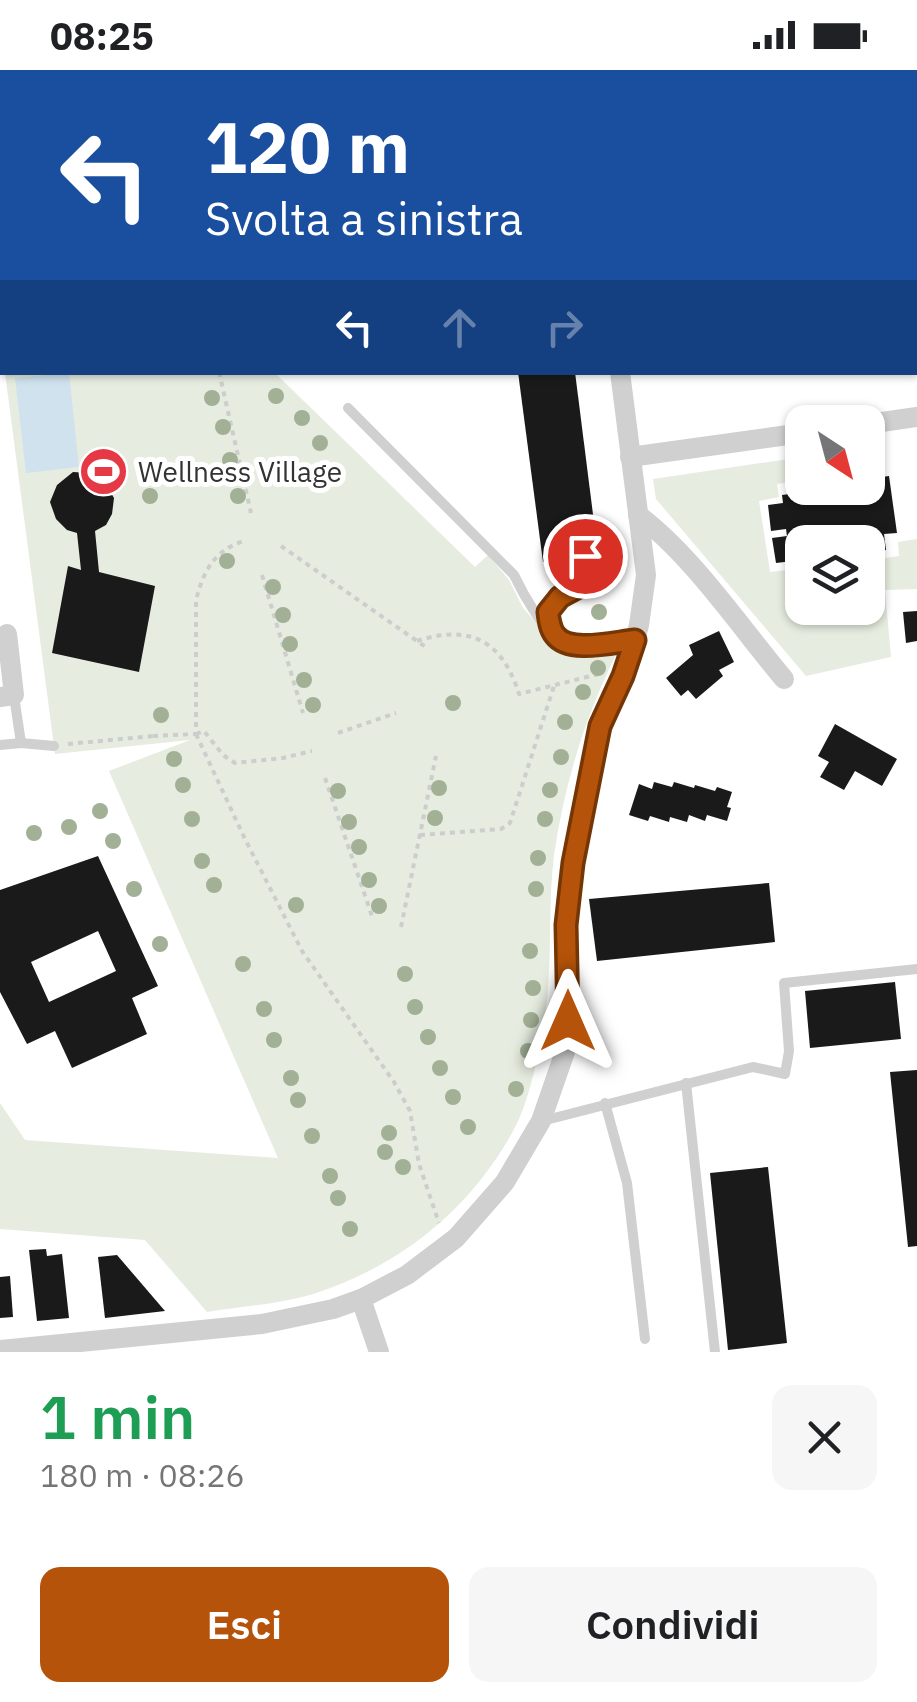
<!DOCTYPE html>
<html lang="it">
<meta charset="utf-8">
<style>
:root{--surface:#fff;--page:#f6f6f6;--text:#202124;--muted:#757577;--accent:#b45309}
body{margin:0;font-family:"IBM Plex Sans",sans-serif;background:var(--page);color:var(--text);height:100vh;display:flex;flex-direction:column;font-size:38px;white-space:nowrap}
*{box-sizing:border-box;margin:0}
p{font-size:32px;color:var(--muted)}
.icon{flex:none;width:55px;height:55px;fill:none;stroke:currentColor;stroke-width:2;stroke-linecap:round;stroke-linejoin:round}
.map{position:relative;height:1282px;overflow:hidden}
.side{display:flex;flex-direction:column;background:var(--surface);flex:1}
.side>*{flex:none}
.banner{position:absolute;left:0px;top:0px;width:918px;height:305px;box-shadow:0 2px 8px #0004;background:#1a4fa0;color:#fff;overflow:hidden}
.needle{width:65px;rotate:144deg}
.tools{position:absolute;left:785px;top:335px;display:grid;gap:20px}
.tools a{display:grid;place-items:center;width:100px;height:100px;border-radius:20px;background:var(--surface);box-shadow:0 2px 8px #0004;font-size:50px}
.pin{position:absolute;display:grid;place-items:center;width:85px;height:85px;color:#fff;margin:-42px;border:5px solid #fff;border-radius:50%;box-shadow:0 2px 10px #0007}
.me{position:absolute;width:110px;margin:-55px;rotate:0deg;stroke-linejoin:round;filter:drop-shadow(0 0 8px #0008)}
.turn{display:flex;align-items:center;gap:35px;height:210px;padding:0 40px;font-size:45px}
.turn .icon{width:130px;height:130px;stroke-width:2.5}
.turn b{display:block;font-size:70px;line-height:85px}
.lanes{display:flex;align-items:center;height:95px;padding:0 40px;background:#0003;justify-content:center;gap:50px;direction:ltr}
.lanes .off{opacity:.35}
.round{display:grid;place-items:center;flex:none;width:105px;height:105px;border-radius:20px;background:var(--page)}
.overview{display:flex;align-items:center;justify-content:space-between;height:170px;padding:0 40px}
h1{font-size:60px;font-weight:600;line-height:75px;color:#1e9e55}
.action{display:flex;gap:20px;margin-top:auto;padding:20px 40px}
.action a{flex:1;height:115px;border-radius:20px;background:var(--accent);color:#fff;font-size:40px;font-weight:600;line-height:115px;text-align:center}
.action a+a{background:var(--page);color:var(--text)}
.status{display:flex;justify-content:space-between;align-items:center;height:70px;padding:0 50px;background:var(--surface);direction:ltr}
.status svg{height:28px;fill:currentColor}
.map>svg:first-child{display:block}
</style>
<div class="status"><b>08:25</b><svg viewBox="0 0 49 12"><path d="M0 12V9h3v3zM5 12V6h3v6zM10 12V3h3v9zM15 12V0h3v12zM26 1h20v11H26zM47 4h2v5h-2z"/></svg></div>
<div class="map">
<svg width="917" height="1282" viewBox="0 0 917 1282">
<rect width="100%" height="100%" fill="#fff"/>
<g fill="#e6ecdf">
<polygon points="0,0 181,2 2,2 2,286"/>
<path d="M5,303H275L475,497L488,485L509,510L523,538L564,583L620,577C586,643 565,711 554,785C548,833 552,882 547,929C543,966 531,1030 513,1061C471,1138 402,1194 319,1222C284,1234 244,1236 207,1242L145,1170L0,1159V1033L25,1070L278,1088L109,701L190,670L55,684Z"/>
<polygon points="802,387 802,410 777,414 779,427 759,431 770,502 787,500 789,510 802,508 802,538 868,538 868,499 879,497 879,489 899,486 898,472 917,469 917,519 885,520 891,587 806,606 656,429 653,409"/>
</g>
<polygon fill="#cfe2ee" points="69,303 79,397 26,403 15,308"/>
<g fill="#1a1a1a" fill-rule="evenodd">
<polygon points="518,302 575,302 598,484 543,492"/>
<polygon points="73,402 90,403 104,411 114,428 112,444 106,455 95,461 99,502 155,516 139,602 52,583 68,496 81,500 77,463 67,460 56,449 50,432 57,415"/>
<polygon points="889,406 897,463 884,464 886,480 868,483 868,472 802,472 802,499 794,500 793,491 776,493 772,468 787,466 786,459 771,461 768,435 783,433 782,425 835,418 868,418 868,409"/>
<polygon points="917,541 917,571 906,573 903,542"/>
<polygon points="719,561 734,592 719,600 723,606 696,629 688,620 681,626 666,608 693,585 689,575"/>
<polygon points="835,654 897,689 882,716 855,701 844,720 820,707 829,692 818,686"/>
<polygon points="654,712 672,717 674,712 694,718 695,715 715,721 717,717 732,722 727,737 731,738 727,751 707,745 705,751 689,745 687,752 670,747 669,752 650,746 648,751 629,745 639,714 652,719"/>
<path d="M98,786L158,916L132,928L147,964L72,998L55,961L27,974L0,922V820ZM98,861L116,901L49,932L31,892Z"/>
<polygon points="769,813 775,872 597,891 589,829"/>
<polygon points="895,912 901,969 810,978 805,921"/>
<polygon points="917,1000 917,1176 908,1177 890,1002"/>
<polygon points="768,1097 787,1273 728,1280 710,1103"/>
<polygon points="46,1179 47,1186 62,1184 69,1248 37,1251 29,1180"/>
<polygon points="117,1185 165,1241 105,1248 98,1187"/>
<polygon points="10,1206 13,1247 0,1248 0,1207"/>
</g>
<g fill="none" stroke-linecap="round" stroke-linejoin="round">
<g stroke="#cdcdcd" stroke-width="4" stroke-dasharray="5 5" stroke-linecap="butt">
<polyline points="5,0 9,2"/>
<polyline points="734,0 734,2"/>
<polyline points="0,255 2,255"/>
<polyline points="219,302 251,443"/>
<polyline points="281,476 427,578"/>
<polyline points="606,490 621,489"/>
<polyline points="262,505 303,643"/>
<path d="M417,571C470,554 502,570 519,624L599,604"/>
<polyline points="338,663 396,643"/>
<polyline points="196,664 244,767 302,881 394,1012 410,1041 419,1094 439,1153"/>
<polyline points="196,664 204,661 223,685 235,693 283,688 312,681"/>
<path d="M153,666L196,664V530C204,499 215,480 246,470"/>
<polyline points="68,674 153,666"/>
<polyline points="325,708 373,849"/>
<polyline points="420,765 501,759 510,753 554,616"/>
<polyline points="401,857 436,686"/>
</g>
<g stroke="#d0d0d0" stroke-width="10">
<path d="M348,338L514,505C522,522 544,562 561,571C581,581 613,572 634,570"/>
<polyline points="551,560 548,542 559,527 583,515 585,486"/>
<polyline points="14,626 21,673"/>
<polyline points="0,675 21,673 54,676"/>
<polyline points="686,1013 715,1282"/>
<polyline points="605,1033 627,1113 645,1269"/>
<polyline points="542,1051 753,997 785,1004 789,981 784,913 917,899"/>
</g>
<g stroke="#d0d0d0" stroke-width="20">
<polyline points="785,0 785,2"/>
<polyline points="615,2 631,0"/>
<polyline points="868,354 917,347"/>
<polyline points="630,387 802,363"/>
<path d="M638,445C691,484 741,558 784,609"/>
<polyline points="0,627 14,625 7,564"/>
<polyline points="361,1229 379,1282"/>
<polyline points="0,1280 262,1254 333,1239 361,1229 407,1205 456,1168 505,1112 541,1051 567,976 570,925 566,855 573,793 595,676 630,588 639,555 646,505 620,302"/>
</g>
</g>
<g fill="#a2b095">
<circle cx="276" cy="326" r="8"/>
<circle cx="212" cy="328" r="8"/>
<circle cx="302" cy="348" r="8"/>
<circle cx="223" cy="357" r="8"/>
<circle cx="320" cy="373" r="8"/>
<circle cx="230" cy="390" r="8"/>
<circle cx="150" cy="426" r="8"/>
<circle cx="238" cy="426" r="8"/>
<circle cx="227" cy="491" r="8"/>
<circle cx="273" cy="517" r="8"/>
<circle cx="599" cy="542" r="8"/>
<circle cx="283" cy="545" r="8"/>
<circle cx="290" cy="574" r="8"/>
<circle cx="598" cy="598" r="8"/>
<circle cx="304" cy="610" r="8"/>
<circle cx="583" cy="622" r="8"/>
<circle cx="453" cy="633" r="8"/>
<circle cx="313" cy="635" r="8"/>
<circle cx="161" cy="645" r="8"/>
<circle cx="565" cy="652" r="8"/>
<circle cx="561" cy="687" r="8"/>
<circle cx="174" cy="689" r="8"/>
<circle cx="183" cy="715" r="8"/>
<circle cx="439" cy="718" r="8"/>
<circle cx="550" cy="720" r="8"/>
<circle cx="338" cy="721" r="8"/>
<circle cx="100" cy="741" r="8"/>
<circle cx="435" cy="748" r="8"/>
<circle cx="192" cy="749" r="8"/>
<circle cx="545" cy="749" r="8"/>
<circle cx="349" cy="752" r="8"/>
<circle cx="69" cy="757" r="8"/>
<circle cx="34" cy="763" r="8"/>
<circle cx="113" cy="771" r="8"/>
<circle cx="359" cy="777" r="8"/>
<circle cx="538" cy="788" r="8"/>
<circle cx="202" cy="791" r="8"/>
<circle cx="369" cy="810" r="8"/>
<circle cx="214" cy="815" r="8"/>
<circle cx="134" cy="819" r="8"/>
<circle cx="536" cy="819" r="8"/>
<circle cx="296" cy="835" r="8"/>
<circle cx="379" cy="836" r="8"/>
<circle cx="160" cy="874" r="8"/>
<circle cx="530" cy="881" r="8"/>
<circle cx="243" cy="894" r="8"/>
<circle cx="405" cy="904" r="8"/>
<circle cx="533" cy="918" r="8"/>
<circle cx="415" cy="937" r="8"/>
<circle cx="264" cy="939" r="8"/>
<circle cx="531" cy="950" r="8"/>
<circle cx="428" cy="967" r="8"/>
<circle cx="274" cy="970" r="8"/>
<circle cx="528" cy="981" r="8"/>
<circle cx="440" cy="998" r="8"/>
<circle cx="291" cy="1008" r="8"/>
<circle cx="516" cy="1019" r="8"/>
<circle cx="453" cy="1027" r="8"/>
<circle cx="298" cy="1030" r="8"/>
<circle cx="468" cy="1057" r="8"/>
<circle cx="389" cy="1063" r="8"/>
<circle cx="312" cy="1066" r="8"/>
<circle cx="385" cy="1082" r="8"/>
<circle cx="403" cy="1097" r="8"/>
<circle cx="330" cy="1106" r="8"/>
<circle cx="338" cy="1128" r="8"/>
<circle cx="350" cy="1159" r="8"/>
</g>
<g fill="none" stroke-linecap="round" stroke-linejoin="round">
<defs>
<path id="route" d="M568,951L566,855L573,793L600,656L623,606L635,570C614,572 569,584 555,565C550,559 549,550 548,542L560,527L584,514L585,486"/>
</defs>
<use href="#route" stroke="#753606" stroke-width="25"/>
<use href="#route" stroke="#b45309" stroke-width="18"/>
</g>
<defs>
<symbol id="stadium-disc" viewBox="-11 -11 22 22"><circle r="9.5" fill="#e63946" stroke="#fff"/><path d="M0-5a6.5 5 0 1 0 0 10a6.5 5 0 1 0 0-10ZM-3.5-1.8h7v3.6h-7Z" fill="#fff"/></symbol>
</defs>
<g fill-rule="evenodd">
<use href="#stadium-disc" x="76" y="374" width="55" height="55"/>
</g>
<g text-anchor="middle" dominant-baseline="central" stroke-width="10" stroke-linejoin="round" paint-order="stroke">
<g font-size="28" fill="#333" stroke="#fff" text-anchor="start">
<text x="138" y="401">Wellness Village</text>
</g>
</g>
</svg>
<div class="tools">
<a><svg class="needle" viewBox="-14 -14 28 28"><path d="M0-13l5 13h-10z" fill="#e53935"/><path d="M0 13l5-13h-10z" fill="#757577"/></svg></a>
<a><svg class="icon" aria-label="layers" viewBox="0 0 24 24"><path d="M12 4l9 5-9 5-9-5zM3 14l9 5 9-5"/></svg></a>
</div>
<div class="pin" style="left:585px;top:486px;background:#d93025"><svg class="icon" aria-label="arrive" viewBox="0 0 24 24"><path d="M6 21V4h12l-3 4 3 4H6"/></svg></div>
<svg class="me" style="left:568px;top:951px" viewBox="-20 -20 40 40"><path d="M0-17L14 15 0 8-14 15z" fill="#b45309" stroke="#fff" stroke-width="4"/></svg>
<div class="banner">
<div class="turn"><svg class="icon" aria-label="left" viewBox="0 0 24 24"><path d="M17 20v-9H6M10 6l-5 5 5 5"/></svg><div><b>120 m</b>Svolta a sinistra</div></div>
<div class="lanes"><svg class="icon" aria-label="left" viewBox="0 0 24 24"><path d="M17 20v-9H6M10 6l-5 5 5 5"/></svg><svg class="icon off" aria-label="ahead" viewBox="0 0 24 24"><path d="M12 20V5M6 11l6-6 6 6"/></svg><svg class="icon off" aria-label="right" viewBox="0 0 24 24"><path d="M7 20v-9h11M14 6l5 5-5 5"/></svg></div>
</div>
</div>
<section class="side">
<div class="overview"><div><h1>1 min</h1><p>180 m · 08:26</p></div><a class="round"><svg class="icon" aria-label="close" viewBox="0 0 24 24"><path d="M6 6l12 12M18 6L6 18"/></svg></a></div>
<div class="action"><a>Esci</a><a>Condividi</a></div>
</section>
